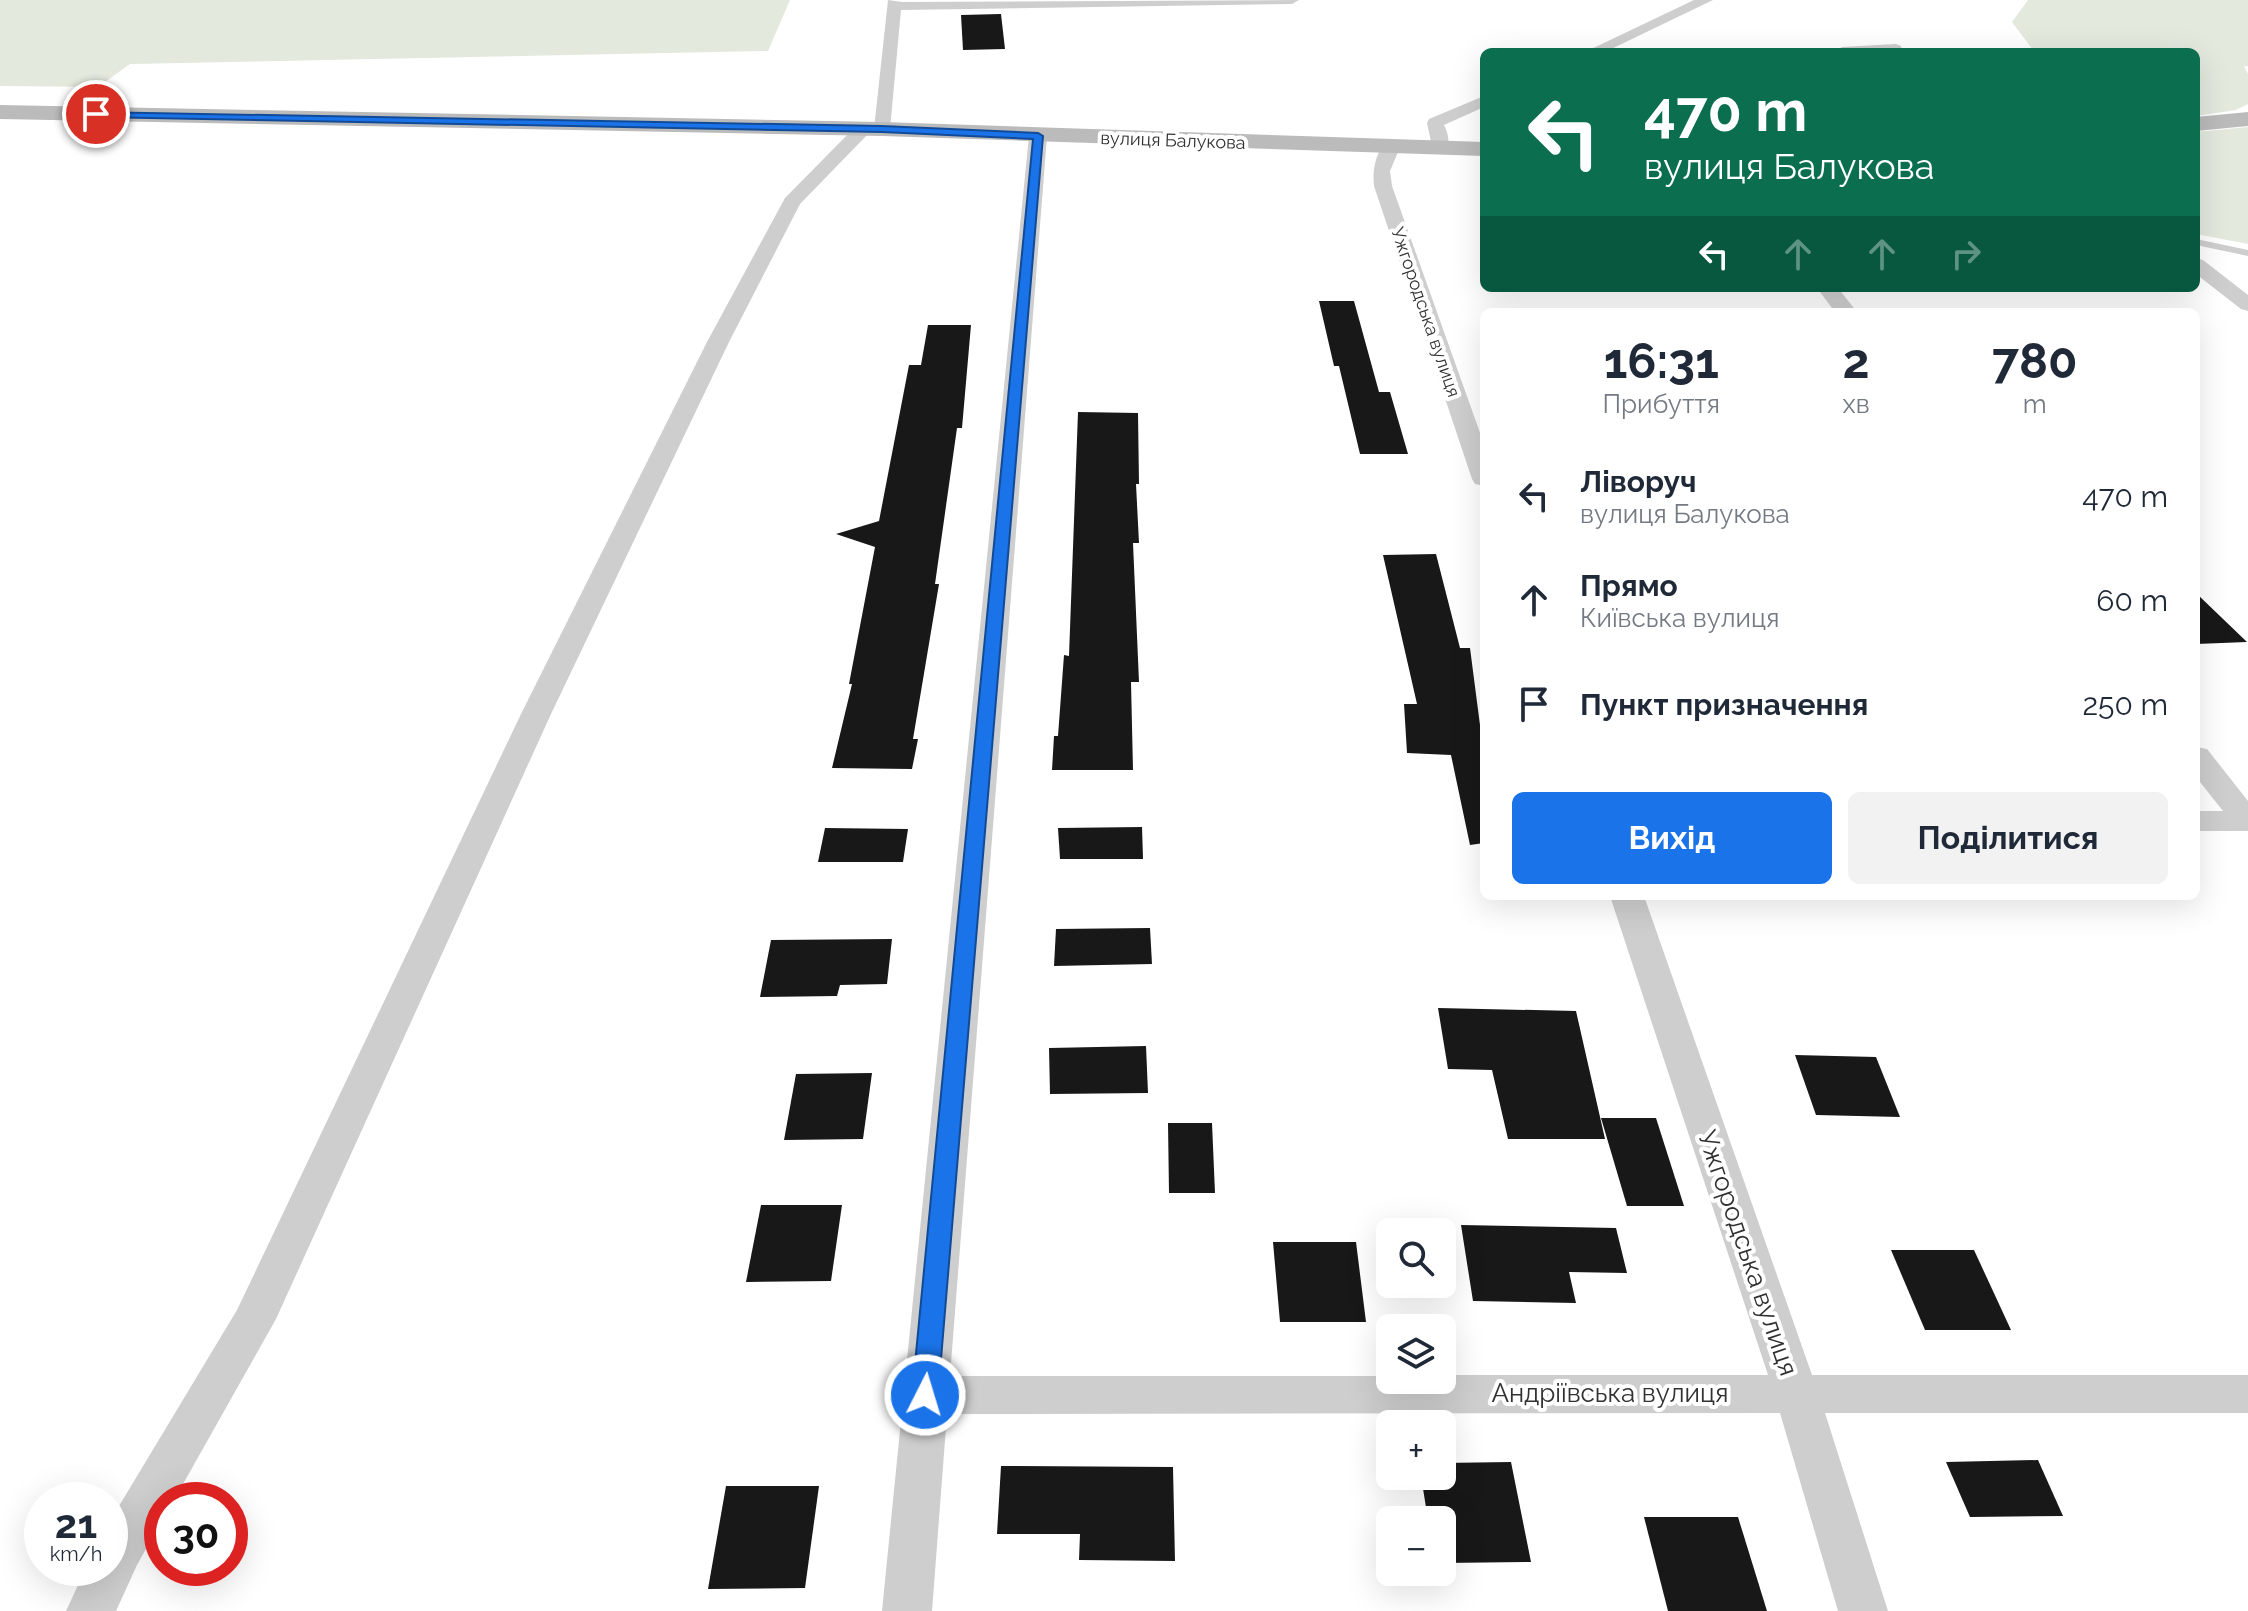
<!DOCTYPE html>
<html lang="uk">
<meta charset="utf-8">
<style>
:root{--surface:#fff;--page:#f2f2f3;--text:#1f2937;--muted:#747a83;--accent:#1a73e8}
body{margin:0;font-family:Raleway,sans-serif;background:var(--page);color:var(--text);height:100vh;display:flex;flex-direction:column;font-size:30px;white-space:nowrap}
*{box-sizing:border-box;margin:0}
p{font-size:26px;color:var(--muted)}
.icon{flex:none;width:44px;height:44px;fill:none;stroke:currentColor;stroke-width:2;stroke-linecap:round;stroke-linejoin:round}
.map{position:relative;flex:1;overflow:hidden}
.details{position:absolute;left:1480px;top:308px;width:720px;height:592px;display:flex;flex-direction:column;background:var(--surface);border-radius:12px;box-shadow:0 8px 32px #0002}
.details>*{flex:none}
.banner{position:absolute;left:1480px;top:48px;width:720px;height:244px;border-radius:12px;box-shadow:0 8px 32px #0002;background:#0b6e4f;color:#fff;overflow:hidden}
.buttons{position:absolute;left:1376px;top:1218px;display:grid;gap:16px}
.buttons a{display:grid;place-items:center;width:80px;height:80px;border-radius:12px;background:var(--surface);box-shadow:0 8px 32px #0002;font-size:40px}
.speed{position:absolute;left:24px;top:1482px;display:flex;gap:16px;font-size:40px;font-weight:700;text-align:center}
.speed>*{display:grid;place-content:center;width:104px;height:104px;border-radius:50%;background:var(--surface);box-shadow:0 8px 32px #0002;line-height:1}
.speed small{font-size:20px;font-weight:400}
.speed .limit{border:12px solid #d22;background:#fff;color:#111}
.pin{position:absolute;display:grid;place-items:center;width:68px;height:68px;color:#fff;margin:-34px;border:4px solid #fff;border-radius:50%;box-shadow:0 2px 8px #0007}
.me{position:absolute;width:88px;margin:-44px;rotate:5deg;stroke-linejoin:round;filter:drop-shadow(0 0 6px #0008)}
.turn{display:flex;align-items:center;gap:28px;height:168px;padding:0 32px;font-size:36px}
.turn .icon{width:104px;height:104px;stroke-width:2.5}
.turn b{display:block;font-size:56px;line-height:68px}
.lanes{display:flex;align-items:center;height:76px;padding:0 32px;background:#0003;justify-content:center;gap:40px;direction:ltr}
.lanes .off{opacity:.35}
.eta{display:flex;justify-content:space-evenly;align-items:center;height:136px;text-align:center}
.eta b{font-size:48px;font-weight:700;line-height:56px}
.button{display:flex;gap:16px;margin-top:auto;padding:16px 32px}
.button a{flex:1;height:92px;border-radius:12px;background:var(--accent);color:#fff;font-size:32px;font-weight:700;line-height:92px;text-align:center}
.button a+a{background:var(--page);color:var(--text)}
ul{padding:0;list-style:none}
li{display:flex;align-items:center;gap:24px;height:104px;padding:0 32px}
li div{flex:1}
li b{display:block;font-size:30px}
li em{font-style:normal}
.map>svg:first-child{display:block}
</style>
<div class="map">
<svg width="2248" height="1611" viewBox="0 0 2248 1611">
<rect width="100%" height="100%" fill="#fff"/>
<g fill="#e3e9dd">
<polygon points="0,0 790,0 768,51 130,64 98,87 0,86"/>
<polygon points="2028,0 2248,0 2248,66 2244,66 2248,74 2248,104 2236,110 2196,116 2196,52 2033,50 2012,22"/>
<polygon points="2248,127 2248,244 2196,234 2196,132"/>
</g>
<g fill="#181818">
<polygon points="1001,14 1005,49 963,50 961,15"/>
<polygon points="1319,301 1354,301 1379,392 1390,392 1408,454 1360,454 1339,366 1334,366"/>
<polygon points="928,325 971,325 962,428 957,428 935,584 939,584 913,739 918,739 912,769 832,768 852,684 849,684 875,547 836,534 879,521 909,365 921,365"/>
<polygon points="1078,412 1138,413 1139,484 1136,484 1139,543 1133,543 1139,682 1131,682 1133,770 1052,770 1054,736 1058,736 1064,655 1069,656"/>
<polygon points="1436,554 1460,648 1470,648 1484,756 1484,843 1470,845 1451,755 1407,753 1404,704 1417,704 1383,555"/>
<polygon points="2196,593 2247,642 2196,644"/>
<polygon points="1142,827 1143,859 1060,859 1058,828"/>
<polygon points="825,828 908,829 903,862 818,862"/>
<polygon points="1150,928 1152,964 1054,966 1056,929"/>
<polygon points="892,939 887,984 840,985 837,996 760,997 771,940"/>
<polygon points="1438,1008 1576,1011 1605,1139 1508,1139 1492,1070 1448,1069"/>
<polygon points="1146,1046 1148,1093 1050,1094 1049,1048"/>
<polygon points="1795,1055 1876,1057 1900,1117 1816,1115"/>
<polygon points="872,1073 863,1139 784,1140 796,1074"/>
<polygon points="1601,1118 1656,1118 1684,1206 1627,1206"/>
<polygon points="1168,1123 1212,1123 1215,1193 1169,1193"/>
<polygon points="761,1205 842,1205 831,1281 746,1282"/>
<polygon points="1461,1225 1616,1228 1627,1273 1569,1272 1576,1303 1473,1301"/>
<polygon points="1273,1242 1356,1242 1366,1322 1280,1322"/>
<polygon points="1891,1250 1974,1250 2011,1330 1925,1330"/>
<polygon points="2038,1460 2063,1516 1970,1517 1946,1462"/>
<polygon points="1511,1462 1531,1562 1442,1563 1442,1520 1428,1520 1421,1476 1442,1476 1442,1463"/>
<polygon points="1001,1466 1173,1467 1175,1561 1079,1560 1080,1534 997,1534"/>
<polygon points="726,1486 819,1486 805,1588 708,1589"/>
<polygon points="1644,1517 1738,1517 1767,1611 1668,1611"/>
</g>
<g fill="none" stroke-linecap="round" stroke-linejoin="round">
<polygon fill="#cecece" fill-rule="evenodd" points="2196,239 2248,250 2248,256 2196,245"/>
<g fill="#cecece" fill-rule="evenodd">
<polygon points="888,0 902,2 1299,0 1292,4 901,10 890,129 882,134 874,129"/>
<polygon points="1694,0 1713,0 1605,52 1585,52"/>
<polygon points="1896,44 1901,46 1902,52 1834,52 1842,47"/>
<path d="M1484,96V107L1444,125C1448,133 1451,143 1445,151H1433L1427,123L1429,119Z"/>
<polygon points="863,124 871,129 869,133 800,204 729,342 551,714 276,1319 174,1500 162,1500 162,1520 137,1565 116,1611 66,1611 86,1568 110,1568 110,1521 237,1310 521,714 707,342 785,198 857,125"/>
<polygon points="1038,131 1047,136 950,1376 1390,1376 1390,1380 1442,1380 1442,1375 1768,1375 1610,896 1644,896 1812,1375 2248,1375 2248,1413 1825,1413 1888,1611 1838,1611 1780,1413 947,1414 932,1611 882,1611 1029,136"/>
<path d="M1392,140L1401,145L1390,171L1392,186L1484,444V486L1475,484L1472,479L1374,186C1372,171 1376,145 1392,140Z"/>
<polygon points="2196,258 2203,260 2248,295 2248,311 2241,309 2196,274"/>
<polygon points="1817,288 1838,288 1857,312 1835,312"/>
<polygon points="2196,747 2207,749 2248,801 2248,831 2196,831 2196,811 2223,811 2196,777"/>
</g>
<g fill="#bbb" fill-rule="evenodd">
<polygon points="0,105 882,122 1484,142 1484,156 882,136 0,119"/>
<polygon points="2248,112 2248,126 2196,131 2196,117"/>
</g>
</g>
<polygon fill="#1a73e8" stroke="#114b97" stroke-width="2" points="92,112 882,126 1038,133 1043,136 938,1395 934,1403 925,1406 916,1403 912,1395 1033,139 882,132 96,117"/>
<g text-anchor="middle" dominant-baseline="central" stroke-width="8" stroke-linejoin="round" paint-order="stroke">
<g font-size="18" fill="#313131" stroke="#fff">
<text transform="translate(1173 140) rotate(2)">вулиця Балукова</text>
<text transform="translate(1426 312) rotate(71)">Ужгородська вулиця</text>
</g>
<g font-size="26" fill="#313131" stroke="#fff">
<text transform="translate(1748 1253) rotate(71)">Ужгородська вулиця</text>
<text x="1610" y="1393">Андріївська вулиця</text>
</g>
</g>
</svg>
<div class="buttons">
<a><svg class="icon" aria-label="search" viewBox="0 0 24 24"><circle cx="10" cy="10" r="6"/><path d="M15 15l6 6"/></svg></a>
<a><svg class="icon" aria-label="layers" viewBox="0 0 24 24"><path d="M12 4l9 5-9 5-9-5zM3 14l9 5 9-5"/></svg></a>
<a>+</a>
<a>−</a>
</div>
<div class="speed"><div>21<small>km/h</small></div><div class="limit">30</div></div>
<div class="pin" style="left:96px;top:114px;background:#d93025"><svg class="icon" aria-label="arrive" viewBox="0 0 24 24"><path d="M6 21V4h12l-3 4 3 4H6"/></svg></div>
<svg class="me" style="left:925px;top:1395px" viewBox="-20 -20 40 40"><circle r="17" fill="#1a73e8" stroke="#fff" stroke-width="3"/><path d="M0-11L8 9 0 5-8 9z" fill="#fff"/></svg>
<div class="banner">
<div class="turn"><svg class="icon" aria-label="left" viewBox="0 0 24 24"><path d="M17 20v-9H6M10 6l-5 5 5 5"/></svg><div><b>470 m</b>вулиця Балукова</div></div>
<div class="lanes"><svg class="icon" aria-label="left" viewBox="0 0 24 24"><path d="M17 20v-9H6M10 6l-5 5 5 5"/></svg><svg class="icon off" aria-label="ahead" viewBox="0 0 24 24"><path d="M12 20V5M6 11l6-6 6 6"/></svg><svg class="icon off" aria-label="ahead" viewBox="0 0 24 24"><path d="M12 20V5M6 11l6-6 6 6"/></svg><svg class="icon off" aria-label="right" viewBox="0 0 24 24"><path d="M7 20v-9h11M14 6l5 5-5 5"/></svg></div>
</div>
<section class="details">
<div class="eta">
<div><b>16:31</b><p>Прибуття</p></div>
<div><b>2</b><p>хв</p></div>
<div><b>780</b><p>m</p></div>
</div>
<ul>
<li><svg class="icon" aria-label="left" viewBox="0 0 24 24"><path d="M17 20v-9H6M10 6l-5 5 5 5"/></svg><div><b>Ліворуч</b><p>вулиця Балукова</p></div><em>470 m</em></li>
<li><svg class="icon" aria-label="ahead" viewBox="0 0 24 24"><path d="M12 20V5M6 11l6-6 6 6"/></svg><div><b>Прямо</b><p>Київська вулиця</p></div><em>60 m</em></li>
<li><svg class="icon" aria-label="arrive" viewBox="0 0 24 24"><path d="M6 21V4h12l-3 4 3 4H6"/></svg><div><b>Пункт призначення</b></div><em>250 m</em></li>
</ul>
<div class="button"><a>Вихід</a><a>Поділитися</a></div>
</section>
</div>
